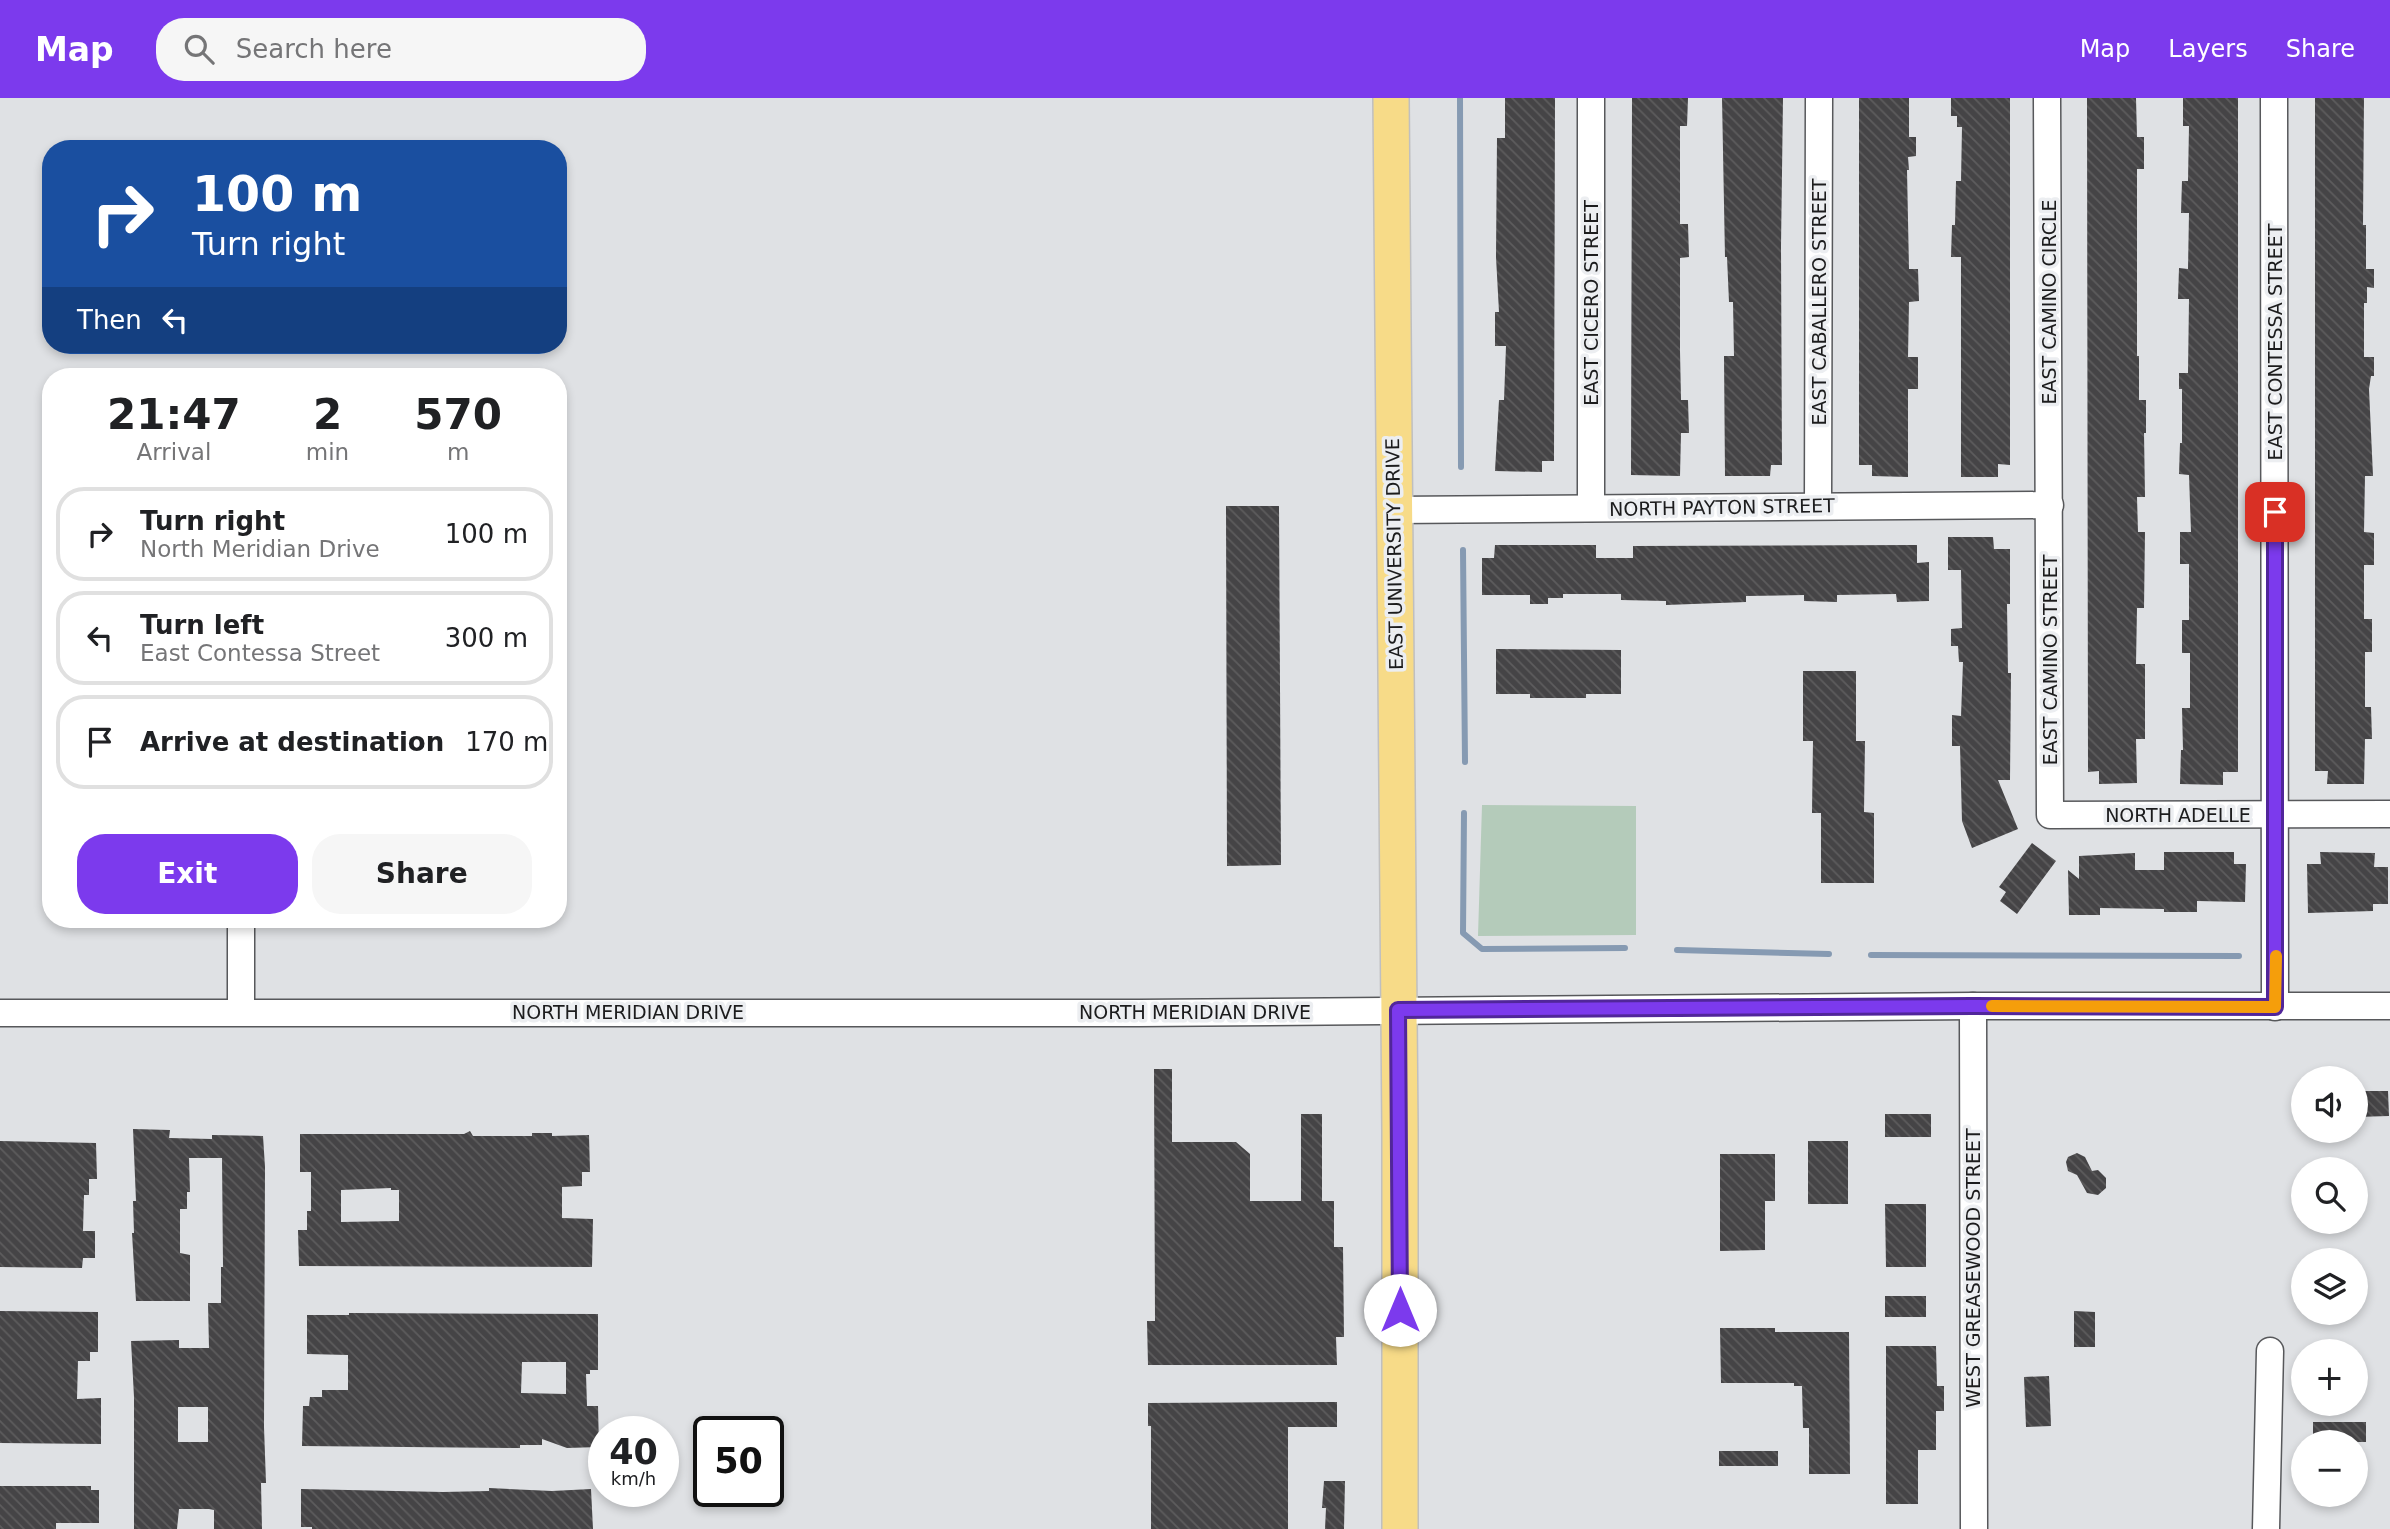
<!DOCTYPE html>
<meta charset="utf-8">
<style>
:root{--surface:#fff;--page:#f6f6f6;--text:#202124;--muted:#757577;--line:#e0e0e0;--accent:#7c3aed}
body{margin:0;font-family:"DejaVu Sans",sans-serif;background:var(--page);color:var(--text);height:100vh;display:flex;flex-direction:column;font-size:26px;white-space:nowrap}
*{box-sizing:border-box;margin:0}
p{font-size:23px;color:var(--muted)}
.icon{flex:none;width:38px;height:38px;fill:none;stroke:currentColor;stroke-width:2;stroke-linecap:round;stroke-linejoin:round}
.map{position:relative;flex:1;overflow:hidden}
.side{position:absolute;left:42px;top:270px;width:525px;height:560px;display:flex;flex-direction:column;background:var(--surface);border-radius:28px;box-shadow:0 4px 10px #0003}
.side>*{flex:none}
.guide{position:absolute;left:42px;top:42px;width:525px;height:214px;border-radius:28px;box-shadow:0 4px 10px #0003;background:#1a4fa0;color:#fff;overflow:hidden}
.tools{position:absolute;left:2291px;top:968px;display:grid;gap:14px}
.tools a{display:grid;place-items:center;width:77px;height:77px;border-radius:50%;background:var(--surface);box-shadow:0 4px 10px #0003;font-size:35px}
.speed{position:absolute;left:588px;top:1318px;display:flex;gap:14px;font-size:35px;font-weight:700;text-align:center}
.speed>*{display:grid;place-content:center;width:91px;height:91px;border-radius:50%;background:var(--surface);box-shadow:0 4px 10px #0003;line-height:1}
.speed small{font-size:18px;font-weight:400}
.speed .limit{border:4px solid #111;border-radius:10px;background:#fff;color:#111}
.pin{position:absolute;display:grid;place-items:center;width:60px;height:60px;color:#fff;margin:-30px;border-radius:14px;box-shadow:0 4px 10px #0006}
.me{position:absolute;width:77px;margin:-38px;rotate:0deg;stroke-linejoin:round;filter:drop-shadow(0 0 5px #0008)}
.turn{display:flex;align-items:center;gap:24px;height:147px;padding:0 35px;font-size:32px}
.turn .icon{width:91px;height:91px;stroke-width:2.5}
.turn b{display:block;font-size:49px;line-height:60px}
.then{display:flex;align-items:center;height:66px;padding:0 35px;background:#0003;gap:14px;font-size:26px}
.eta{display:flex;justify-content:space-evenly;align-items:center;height:119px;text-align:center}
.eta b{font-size:42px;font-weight:700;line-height:49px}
.button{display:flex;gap:14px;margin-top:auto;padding:14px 35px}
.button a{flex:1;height:80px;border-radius:28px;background:var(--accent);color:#fff;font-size:28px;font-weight:700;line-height:80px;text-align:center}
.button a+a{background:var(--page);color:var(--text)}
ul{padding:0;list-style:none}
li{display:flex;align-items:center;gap:21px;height:94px;margin:0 14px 10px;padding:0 21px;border:4px solid var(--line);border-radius:28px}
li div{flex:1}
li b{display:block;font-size:26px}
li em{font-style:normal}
header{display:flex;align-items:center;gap:42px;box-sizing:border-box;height:98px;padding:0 35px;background:var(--accent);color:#fff}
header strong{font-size:33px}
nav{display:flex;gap:38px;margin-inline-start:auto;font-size:24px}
.search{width:490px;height:63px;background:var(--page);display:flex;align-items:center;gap:18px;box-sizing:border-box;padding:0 24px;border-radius:28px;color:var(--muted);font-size:26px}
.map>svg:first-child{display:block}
</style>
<header>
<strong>Map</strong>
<div class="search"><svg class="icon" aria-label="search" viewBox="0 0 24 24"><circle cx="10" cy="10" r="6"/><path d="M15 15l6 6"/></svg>Search here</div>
<nav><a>Map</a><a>Layers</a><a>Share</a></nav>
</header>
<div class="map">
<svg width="2390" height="1431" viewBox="0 0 2390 1431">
<defs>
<pattern id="building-back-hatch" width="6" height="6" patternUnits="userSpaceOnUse" patternTransform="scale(1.75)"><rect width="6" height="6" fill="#454446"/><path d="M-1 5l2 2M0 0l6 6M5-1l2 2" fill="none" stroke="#5d5c5d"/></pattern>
</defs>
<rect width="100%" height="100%" fill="#dfe1e4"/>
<polygon fill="#b4cbba" points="1482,707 1636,708 1636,837 1478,838"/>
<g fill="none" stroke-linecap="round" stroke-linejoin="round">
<g stroke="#869ab2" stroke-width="6">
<polyline points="1460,0 1461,369"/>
<polyline points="1463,452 1465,664"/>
<polyline points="1464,715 1463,835 1482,851 1625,850"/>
<polyline points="1677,852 1829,856"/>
<polyline points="1871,857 2239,858"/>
</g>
</g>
<g fill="url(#building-back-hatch)" fill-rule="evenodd">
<polygon points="1505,0 1555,0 1554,363 1542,363 1542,374 1495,373 1499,302 1504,302 1506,248 1495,248 1495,214 1499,214 1496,159 1497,40 1505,40"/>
<polygon points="1632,0 1688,0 1687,28 1680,28 1680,126 1688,126 1689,159 1680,160 1680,253 1681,302 1688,302 1689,335 1681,335 1680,378 1631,377"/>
<polygon points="1722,0 1783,0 1781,148 1782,367 1771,367 1770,378 1725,378 1724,258 1734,258 1733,204 1729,204 1727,159 1725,159"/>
<polygon points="1859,0 1909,0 1909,39 1916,39 1916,58 1908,59 1909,72 1907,72 1909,171 1918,171 1919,203 1909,204 1908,259 1918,259 1918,291 1908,291 1908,379 1872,378 1872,367 1859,367"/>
<polygon points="1951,0 2010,0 2010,367 1998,366 1998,379 1961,379 1961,159 1951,159 1952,127 1955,127 1956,83 1961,83 1962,29 1957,29 1957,18 1951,18"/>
<polygon points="2087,0 2136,0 2137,39 2144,39 2144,71 2137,71 2137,258 2139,258 2139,302 2146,302 2146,335 2144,335 2145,399 2137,399 2138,434 2145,434 2144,510 2137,510 2136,566 2145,566 2145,641 2136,641 2137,685 2099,686 2099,673 2088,674"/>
<polygon points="2183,0 2238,0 2238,674 2223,674 2223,687 2180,686 2181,652 2183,652 2182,610 2190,610 2190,555 2182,555 2182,522 2189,522 2189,466 2180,466 2180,434 2191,434 2189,377 2179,376 2180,345 2182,345 2182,291 2179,291 2179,275 2188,275 2189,201 2178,201 2179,170 2188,171 2189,115 2181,115 2182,83 2188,83 2189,28 2183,28"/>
<polygon points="2315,0 2364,0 2363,127 2366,127 2366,171 2374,171 2374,190 2367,189 2367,205 2364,205 2364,259 2374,259 2374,278 2371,278 2369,291 2373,378 2365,378 2364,434 2374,435 2374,467 2364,467 2364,521 2372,521 2372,554 2365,554 2365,609 2371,609 2372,641 2365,641 2364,686 2327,686 2328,673 2315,673"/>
<polygon points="1226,408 1279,408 1281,767 1227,768"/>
<polygon points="1948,439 1993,439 1994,451 2010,451 2010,506 2007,506 2008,575 2011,575 2010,682 1998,682 2018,731 1972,750 1962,723 1960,648 1952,648 1952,617 1961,618 1963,564 1959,564 1958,548 1951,548 1951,531 1962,530 1961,472 1948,472"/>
<polygon points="1495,447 1596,447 1596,460 1633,460 1633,448 1917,447 1917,465 1929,464 1929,503 1897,504 1896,496 1837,497 1837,504 1804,503 1804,497 1746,498 1746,504 1666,507 1666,503 1621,502 1621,496 1563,496 1563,500 1548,500 1548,506 1530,506 1530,497 1482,497 1482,460 1494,460"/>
<polygon points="1496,551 1621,552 1621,596 1586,596 1586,600 1530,600 1530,596 1496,596"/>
<polygon points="1803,573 1856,573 1856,643 1865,643 1864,714 1874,715 1874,785 1821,785 1821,715 1812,715 1813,643 1803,643"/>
<polygon points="2032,745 2056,763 2017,816 2000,803 2006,794 1999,789"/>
<polygon points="2164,754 2234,754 2234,766 2246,766 2245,804 2197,803 2197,814 2164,814 2164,811 2100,810 2100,817 2069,817 2068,772 2079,781 2079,758 2135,755 2135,772 2164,772"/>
<polygon points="2320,754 2375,755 2374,769 2388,769 2388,806 2373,806 2373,813 2308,815 2307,766 2321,766"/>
<polygon points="1154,971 1172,971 1172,1044 1236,1044 1250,1056 1250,1103 1301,1103 1301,1016 1322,1016 1322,1103 1334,1103 1334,1149 1343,1149 1344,1239 1336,1239 1337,1267 1148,1267 1147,1223 1155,1223"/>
<polygon points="2356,993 2388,993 2389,1018 2356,1019"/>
<rect x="1885" y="1016" width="46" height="23"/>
<path d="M133,1031L170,1032L169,1040L212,1041V1037L263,1038L265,1069L264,1329L266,1385H261L262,1431H214V1412L209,1411H179L177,1431H134V1299L131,1243L179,1242V1250H209L208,1205H221V1169H223L222,1060H189L190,1094H187V1111H180V1155L190,1157V1203H136L132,1135H134L133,1103H136ZM178,1309H208V1344H178Z"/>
<path d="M470,1033L473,1038H532V1035H552V1038L589,1037L590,1074H582V1088L562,1089V1120L593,1121L592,1169L299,1168L298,1132H307V1113H311V1074H300V1036H464ZM391,1090V1092H399V1123L341,1124V1092Z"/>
<polygon points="0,1043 96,1045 97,1081 89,1081 89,1097 84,1097 83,1133 95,1133 95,1160 83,1160 82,1170 0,1169"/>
<rect x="1808" y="1043" width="40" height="63"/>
<polygon points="2077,1055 2085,1059 2092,1073 2098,1072 2106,1080 2106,1090 2098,1097 2087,1095 2077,1077 2068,1073 2066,1064 2068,1059"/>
<polygon points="1720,1056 1775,1056 1775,1103 1765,1103 1765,1152 1720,1153"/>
<polygon points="1885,1106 1926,1106 1926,1169 1886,1169"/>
<rect x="1885" y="1198" width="41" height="21"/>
<polygon points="0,1213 98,1214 98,1254 90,1254 90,1263 78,1263 77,1301 101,1300 101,1346 0,1345"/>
<polygon points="2074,1213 2095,1214 2095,1249 2074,1249"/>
<path d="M349,1215L598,1216V1272H590V1276H586L587,1308H598L599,1349L567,1350L542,1341V1347H520V1350L302,1348L303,1308H309L310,1299H322V1292H348V1257L307,1256V1217H349ZM522,1264H566V1296L521,1295Z"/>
<polygon points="1720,1230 1775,1230 1775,1234 1849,1234 1850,1376 1809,1376 1809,1330 1803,1330 1802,1288 1794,1288 1794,1285 1721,1285"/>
<polygon points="1886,1248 1936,1248 1937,1288 1944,1288 1944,1313 1936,1313 1936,1352 1918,1352 1918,1406 1886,1406"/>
<polygon points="2049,1278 2051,1328 2026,1329 2024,1279"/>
<polygon points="1337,1304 1337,1329 1288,1329 1288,1431 1151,1431 1151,1328 1148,1328 1148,1305"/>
<rect x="2313" y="1324" width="53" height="20"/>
<rect x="1719" y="1353" width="59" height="15"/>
<polygon points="1324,1383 1345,1383 1344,1431 1325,1431 1326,1410 1322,1410"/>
<polygon points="0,1388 91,1388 91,1392 99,1392 99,1425 56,1425 56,1431 0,1431"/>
<polygon points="489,1390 552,1393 591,1391 593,1431 312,1431 312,1429 301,1429 301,1391 443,1394 489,1393"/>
</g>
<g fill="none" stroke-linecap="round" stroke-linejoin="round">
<defs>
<g id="minor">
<polyline points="1591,0 1591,410"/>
<polyline points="2047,0 2050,717 2390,716"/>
<polyline points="2274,0 2275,909"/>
<polyline points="1818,408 1819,0"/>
<polyline points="1393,412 2050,407"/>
<polyline points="241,821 241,914"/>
<polyline points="1973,908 1974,1431"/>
<polyline points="0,915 1139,915 1973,908 2390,908"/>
<polyline points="2266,1431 2270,1253"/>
</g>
<polyline id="major" points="1391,0 1400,1032 1400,1431"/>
</defs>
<use href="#minor" stroke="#57585b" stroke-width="29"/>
<use href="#major" stroke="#bfbfc0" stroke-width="38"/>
<use href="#minor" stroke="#fff" stroke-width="26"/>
<use href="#major" stroke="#f7db88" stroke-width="35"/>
</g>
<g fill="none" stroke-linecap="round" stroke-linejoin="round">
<defs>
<polyline id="route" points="1400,1212 1398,912 1972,908 2275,909 2275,414"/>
</defs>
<use href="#route" stroke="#51269a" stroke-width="18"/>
<use href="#route" stroke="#7c3aed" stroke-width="12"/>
<polyline stroke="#f59e0b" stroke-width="12" points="1992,908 2275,909 2276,858"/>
</g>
<g text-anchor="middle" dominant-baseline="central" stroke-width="7" stroke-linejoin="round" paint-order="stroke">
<g font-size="19" fill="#1c1c1d" stroke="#eceef1">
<text transform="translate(1819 204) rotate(-90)">EAST CABALLERO STREET</text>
<text transform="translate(2049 204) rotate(-90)">EAST CAMINO CIRCLE</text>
<text transform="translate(1591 205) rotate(-90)">EAST CICERO STREET</text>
<text transform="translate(2275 244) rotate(-90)">EAST CONTESSA STREET</text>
<text transform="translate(1722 409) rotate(-1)">NORTH PAYTON STREET</text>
<text transform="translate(1394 456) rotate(-91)">EAST UNIVERSITY DRIVE</text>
<text transform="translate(2050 562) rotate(-90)">EAST CAMINO STREET</text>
<text x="2178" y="717">NORTH ADELLE</text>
<text x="628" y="914">NORTH MERIDIAN DRIVE</text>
<text x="1195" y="914">NORTH MERIDIAN DRIVE</text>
<text transform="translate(1973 1170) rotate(-90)">WEST GREASEWOOD STREET</text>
</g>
</g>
</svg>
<div class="tools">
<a><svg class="icon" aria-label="sound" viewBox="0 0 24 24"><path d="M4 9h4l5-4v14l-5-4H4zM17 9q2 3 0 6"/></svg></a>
<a><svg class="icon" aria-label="search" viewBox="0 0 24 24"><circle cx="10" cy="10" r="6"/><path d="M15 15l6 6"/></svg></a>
<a><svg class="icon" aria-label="layers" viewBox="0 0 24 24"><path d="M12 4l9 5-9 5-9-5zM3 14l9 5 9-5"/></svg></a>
<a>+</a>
<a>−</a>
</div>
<div class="speed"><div>40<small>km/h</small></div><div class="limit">50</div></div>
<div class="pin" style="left:2275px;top:414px;background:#d93025"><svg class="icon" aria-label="arrive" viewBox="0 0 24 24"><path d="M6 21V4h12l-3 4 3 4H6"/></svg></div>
<svg class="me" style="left:1400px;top:1212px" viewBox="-20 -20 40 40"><circle r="19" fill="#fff"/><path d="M0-13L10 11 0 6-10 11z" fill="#7c3aed"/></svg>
<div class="guide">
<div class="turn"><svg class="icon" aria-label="right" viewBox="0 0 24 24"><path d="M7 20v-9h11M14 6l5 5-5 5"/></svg><div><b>100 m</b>Turn right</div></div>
<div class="then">Then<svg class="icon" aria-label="left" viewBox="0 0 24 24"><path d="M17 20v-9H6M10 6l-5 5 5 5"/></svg></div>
</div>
<section class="side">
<div class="eta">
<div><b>21:47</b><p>Arrival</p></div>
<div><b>2</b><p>min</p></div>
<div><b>570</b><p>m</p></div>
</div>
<ul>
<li><svg class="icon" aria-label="right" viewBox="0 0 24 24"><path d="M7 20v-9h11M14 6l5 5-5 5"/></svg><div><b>Turn right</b><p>North Meridian Drive</p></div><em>100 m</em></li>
<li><svg class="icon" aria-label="left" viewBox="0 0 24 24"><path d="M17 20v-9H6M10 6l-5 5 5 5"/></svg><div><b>Turn left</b><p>East Contessa Street</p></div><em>300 m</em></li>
<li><svg class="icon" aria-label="arrive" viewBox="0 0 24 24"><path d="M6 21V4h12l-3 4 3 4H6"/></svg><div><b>Arrive at destination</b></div><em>170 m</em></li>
</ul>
<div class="button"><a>Exit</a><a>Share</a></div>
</section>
</div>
